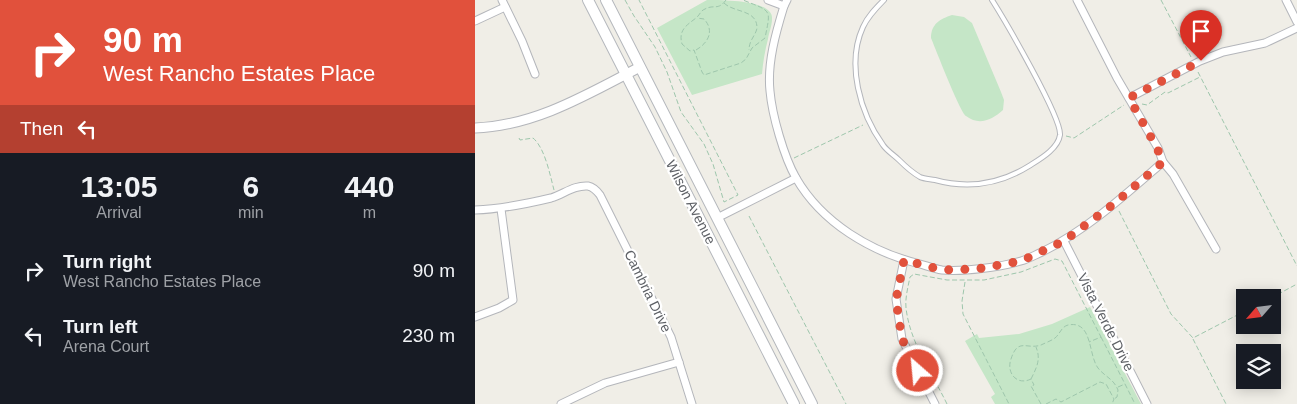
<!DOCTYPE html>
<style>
:root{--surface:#171b24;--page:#242831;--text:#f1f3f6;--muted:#9ea1a6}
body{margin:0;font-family:Arial,sans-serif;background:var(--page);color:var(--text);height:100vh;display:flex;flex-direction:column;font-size:19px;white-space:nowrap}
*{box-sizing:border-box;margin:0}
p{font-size:16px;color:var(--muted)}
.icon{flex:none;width:28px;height:28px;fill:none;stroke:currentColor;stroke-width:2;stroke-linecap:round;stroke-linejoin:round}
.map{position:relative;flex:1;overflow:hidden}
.drawer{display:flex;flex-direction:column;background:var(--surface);width:475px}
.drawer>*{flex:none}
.guide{background:#e1513c;color:#fff;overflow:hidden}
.needle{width:32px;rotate:242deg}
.fabs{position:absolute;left:761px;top:289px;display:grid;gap:10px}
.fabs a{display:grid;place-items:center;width:45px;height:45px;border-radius:0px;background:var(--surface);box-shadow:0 2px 12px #0003;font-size:25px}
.pin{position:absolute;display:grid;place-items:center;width:42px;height:42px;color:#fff;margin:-51px -21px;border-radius:50% 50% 50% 0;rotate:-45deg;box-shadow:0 0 5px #0007}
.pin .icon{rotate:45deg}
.me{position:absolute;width:55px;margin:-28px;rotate:333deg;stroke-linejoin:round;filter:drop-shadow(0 0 4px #0008)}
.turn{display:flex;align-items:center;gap:18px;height:105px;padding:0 20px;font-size:22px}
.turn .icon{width:65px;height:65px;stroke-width:2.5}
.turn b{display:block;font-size:35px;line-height:42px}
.then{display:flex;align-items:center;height:48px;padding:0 20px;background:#0003;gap:10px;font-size:19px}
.eta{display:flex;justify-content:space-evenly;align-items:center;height:85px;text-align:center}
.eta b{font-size:30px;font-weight:600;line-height:35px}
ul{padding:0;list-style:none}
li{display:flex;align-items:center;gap:15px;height:65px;padding:0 20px}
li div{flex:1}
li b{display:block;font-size:19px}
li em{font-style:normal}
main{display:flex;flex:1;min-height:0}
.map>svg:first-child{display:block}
</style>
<main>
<section class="drawer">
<div class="guide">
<div class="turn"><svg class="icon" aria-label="right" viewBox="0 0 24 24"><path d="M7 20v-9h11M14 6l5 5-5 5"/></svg><div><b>90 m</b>West Rancho Estates Place</div></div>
<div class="then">Then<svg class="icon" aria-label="left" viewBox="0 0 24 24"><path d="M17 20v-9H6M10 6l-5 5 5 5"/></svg></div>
</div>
<div class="eta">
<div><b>13:05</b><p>Arrival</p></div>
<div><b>6</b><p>min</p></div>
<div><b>440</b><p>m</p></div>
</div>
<ul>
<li><svg class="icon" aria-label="right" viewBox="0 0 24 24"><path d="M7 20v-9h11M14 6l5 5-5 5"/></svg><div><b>Turn right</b><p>West Rancho Estates Place</p></div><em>90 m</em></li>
<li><svg class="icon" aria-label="left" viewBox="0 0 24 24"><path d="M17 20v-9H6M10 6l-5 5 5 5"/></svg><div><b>Turn left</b><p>Arena Court</p></div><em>230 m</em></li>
</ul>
</section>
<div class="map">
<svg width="822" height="404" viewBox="0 0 822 404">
<rect width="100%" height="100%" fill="#f0eee7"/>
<g fill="#c5e6c7">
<path d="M232,0C248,0 299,0 297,19C297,26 294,32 293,39C290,50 288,62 287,74L217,95L182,28Z"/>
<path d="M477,15L489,17L497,23L526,92L529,100L528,110C517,120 504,126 491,116C485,112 461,50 456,38C456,24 465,19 477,15Z"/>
<polygon points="615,307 666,404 520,404 516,397 520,394 490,341 502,334 504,338 544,334 577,324"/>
</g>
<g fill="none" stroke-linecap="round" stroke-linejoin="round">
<defs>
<path id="service" d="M409,0C401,8 393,16 388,27C371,64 385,113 408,145C412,151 419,155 424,160C430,166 438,173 445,177C449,179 455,179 460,180C493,189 525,184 554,166C565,159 583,149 585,135C587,118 529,19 517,0"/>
<g id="minor">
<polyline points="27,0 47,41 60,74"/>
<polyline points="293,0 309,6"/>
<path d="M312,0L309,6C301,32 292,63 295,91C297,115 309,157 321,178C347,223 396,252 445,264C452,266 460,269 467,270C489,272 525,267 546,261C553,259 560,255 567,252C612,230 650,195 688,162"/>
<polyline points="602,0 642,78 683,148 688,162 698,174 741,249"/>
<polyline points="811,0 822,22"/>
<polyline points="0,21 30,7"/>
<polyline points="654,98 725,61 748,52 790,43 822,28"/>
<path d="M0,210C26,209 51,204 76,198C89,194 99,185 113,186C118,187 122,191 125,195L196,337L217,404"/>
<polyline points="242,218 321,178"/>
<polyline points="589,241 672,404"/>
<polyline points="429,260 421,299 427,339 460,404"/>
<polyline points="0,317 24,308 38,300 26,209"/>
<polyline points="86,404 130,383 204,362"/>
</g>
<path id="tertiary" d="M0,128C60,126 113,94 165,67"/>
<g id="secondary">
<polyline points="113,0 319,404"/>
<polyline points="131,0 337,404"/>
</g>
</defs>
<use href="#service" stroke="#b4b6bb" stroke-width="6"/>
<use href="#minor" stroke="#b4b6bb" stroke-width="9"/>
<use href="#tertiary" stroke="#b4b6bb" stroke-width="11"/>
<use href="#secondary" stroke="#b5b8bd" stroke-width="12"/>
<g stroke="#9ec6ac" stroke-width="1" stroke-dasharray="5 2.5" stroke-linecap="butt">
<polyline points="150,0 159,16 180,47 192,72 206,112 229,144 238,164 249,202 263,195 164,0"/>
<path d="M251,0C243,11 239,4 230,9C225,11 225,15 221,18C212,25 203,30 207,44L215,51L219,50L227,72L229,75L266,63L271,59L277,48L290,38C296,8 297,12 268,0"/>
<polyline points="686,0 716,57"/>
<path d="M249,3C259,13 282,9 282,28C281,35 274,40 274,50"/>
<path d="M221,50C233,43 240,31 229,19L222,18"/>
<polyline points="723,72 822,266"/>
<polyline points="667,104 672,105 690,92 693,93 725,77"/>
<polyline points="591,136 599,138 649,105"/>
<path d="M44,138L45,140L58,138C70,148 75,175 79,190"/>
<polyline points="319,158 388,125"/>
<polyline points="644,211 696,314 718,338 770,311"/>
<polyline points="274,216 371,404"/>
<polyline points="490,282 487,301 488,314 534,404"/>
<polyline points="796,298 822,284"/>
<polyline points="626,337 650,384"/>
<polyline points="718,339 751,404"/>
<path d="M556,379C562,367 566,359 561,347"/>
<polyline points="643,387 650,384 660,404"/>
<path d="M472,404C457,373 435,343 431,308C430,298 433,287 435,277L439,274L472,280H509L546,272L580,259L587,261L626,337L614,342"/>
<path d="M566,404L556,386L559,385L556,379C542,386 531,373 536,359C543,337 552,350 566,345C570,343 576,341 580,338C585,334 586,327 593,325C618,320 613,355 623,368C630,377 638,378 643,390L642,397L639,399"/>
<polyline points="571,404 581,399 586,402 625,382 631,384 639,399 637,404"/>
</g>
<use href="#service" stroke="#fff" stroke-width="4"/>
<use href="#minor" stroke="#fff" stroke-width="7"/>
<use href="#tertiary" stroke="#fff" stroke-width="9"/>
<use href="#secondary" stroke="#fff" stroke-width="10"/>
</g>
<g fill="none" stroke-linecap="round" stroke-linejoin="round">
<polyline stroke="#e1513c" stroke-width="9" stroke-dasharray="0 16.2" points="443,371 427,339 421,300 429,260 467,270 502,269 546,261 589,241 640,203 688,162 682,148 654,98 726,61"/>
</g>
<g text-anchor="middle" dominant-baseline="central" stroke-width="4.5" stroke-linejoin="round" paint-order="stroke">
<g font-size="14" fill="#5e6166" stroke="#fff">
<text transform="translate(216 202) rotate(63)">Wilson Avenue</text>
<text transform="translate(173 291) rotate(64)">Cambria Drive</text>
<text transform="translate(631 322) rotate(63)">Vista Verde Drive</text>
</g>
</g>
</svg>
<div class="fabs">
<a><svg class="needle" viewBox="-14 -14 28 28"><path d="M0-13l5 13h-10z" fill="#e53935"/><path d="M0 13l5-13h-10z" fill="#9ea1a6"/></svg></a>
<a><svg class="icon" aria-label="layers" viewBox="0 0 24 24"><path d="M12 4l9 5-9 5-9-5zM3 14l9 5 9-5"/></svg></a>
</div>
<div class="pin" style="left:726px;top:61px;background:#d93025"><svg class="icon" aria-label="arrive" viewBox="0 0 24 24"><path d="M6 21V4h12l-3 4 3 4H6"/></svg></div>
<svg class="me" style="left:443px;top:371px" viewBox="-20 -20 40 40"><circle r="17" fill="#e1513c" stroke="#fff" stroke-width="3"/><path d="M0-11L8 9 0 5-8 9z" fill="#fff"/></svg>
</div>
</main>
